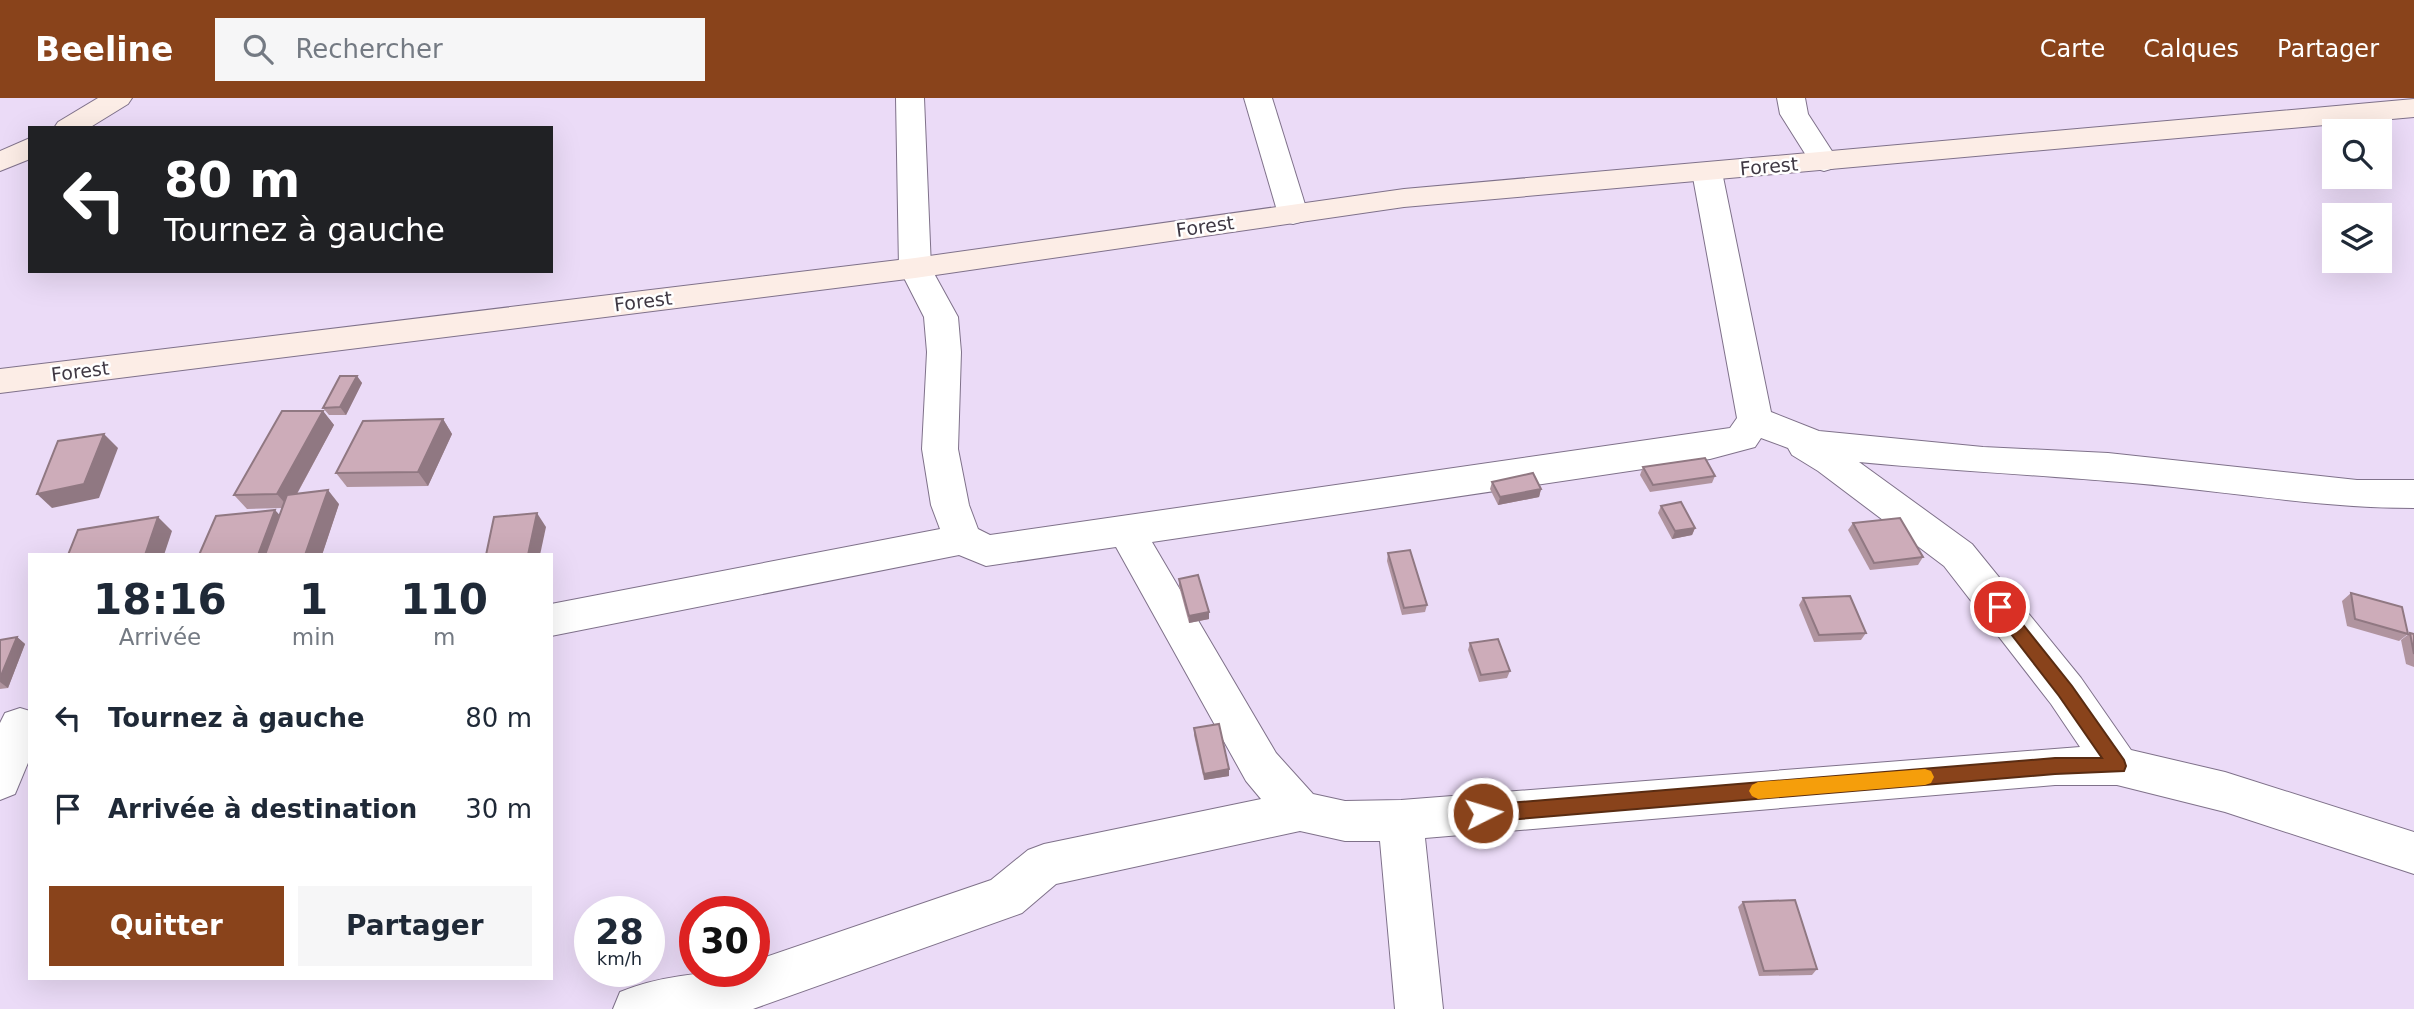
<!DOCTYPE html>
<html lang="fr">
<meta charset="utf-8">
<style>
:root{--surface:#fff;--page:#f6f6f7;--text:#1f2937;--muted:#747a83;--accent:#89431b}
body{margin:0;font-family:"DejaVu Sans",sans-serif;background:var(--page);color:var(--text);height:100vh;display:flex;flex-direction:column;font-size:26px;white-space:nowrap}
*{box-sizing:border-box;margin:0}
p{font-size:23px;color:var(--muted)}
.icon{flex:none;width:38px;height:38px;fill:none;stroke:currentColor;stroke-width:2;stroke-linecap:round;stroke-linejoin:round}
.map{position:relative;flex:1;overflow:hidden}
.side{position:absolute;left:28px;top:455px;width:525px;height:427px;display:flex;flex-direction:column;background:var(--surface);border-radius:0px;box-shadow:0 7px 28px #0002}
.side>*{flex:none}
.hud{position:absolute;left:28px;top:28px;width:525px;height:147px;border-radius:0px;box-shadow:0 7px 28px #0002;background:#202124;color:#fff;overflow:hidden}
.tools{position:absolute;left:2322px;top:21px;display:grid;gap:14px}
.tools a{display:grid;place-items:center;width:70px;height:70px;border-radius:0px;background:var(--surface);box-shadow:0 7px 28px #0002;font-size:35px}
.speed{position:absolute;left:574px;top:798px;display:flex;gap:14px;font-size:35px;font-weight:700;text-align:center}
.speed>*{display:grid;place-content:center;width:91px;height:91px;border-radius:50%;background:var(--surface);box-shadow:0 7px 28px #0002;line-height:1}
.speed small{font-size:18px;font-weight:400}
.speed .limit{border:10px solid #d22;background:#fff;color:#111}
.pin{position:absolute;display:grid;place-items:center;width:60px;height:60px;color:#fff;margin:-30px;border:4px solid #fff;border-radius:50%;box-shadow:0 2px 7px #0007}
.me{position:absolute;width:77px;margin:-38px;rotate:85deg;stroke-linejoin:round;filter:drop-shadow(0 0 5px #0008)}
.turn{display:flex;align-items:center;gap:24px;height:147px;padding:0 21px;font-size:32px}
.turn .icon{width:91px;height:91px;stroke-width:2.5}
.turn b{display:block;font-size:49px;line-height:60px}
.eta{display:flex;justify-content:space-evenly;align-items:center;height:119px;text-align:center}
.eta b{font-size:42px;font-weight:700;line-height:49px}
.button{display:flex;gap:14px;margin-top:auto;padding:14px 21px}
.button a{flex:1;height:80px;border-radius:0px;background:var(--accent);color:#fff;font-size:28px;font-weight:700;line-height:80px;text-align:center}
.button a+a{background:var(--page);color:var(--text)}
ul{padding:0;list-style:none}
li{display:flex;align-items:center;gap:21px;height:91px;padding:0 21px}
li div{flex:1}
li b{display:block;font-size:26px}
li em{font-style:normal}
header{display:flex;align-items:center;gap:42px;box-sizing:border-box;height:98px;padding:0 35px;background:var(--accent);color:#fff}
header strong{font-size:33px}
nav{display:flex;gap:38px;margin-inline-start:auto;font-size:24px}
.search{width:490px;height:63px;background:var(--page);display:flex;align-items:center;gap:18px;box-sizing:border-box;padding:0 24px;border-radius:0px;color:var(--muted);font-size:26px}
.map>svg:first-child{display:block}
</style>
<header>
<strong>Beeline</strong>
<div class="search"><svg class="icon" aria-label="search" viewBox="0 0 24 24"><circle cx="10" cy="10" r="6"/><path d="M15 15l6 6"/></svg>Rechercher</div>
<nav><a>Carte</a><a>Calques</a><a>Partager</a></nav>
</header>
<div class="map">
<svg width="2414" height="911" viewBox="0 0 2414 911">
<rect width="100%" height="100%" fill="#ebdbf7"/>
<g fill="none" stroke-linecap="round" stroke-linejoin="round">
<defs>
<g id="street">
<path d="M896,0H924L931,170L958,219L961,254L958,351L969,407L978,431L990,437L1730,330L1737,320L1692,74L1696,68L1707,65L1718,68L1722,74L1771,314L1819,333L1983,349L2108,355L2357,382H2414V410C2311,410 2210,390 2107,383C2024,376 1942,372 1859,364L1972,446L2081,580L2131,652L2225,674L2414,734V776L2225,714L2117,687H2055L1425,740L1443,911H1395L1380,743H1345L1300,733L1056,786L1022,815L753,911H613L620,894C661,877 710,873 754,873V863L991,782L1028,752L1044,746L1261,701L1246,683L1116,449L986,468L959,457L551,538V506L940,431L931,407L922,351L927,254L924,219L899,170ZM1761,340L1788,350L1792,357L1818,373L1944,468L2051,606L2080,649L1401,702L1345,703L1313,696L1276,655L1152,444L1710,361L1755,349Z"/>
<polygon points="1244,0 1272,0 1308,116 1304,123 1293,126 1282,123 1278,116"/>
<polygon points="1777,0 1805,0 1808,16 1839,64 1834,70 1824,73 1814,70 1780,16"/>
<polygon points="20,610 30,613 30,660 15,696 0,702 0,625 5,615"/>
</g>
<g id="secondary">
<polygon points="98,0 132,0 128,6 89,30 54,30 58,24"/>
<polygon points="2414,1 2414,19 1404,109 915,180 0,295 0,271 915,160 1404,91"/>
<polygon points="30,40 30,61 0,73 0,53"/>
</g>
</defs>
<use href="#street" stroke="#7f718a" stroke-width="2"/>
<use href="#secondary" stroke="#7f718a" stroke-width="2"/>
<use href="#street" fill="#fff" fill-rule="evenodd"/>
<use href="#secondary" fill="#fcede6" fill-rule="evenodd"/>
</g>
<g fill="#b0949f">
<polygon points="357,278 362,285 346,317 329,317 323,310"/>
<polygon points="323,313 334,327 297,396 339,406 322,457 199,457 280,417 282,410 247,411 234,397"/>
<polygon points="443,321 452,336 428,388 347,389 336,375"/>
<polygon points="1643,369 1715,378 1712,385 1650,394 1640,377"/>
<polygon points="1492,384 1541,391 1539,399 1498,407 1490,391"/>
<polygon points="1661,408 1695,430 1692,437 1672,441 1658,415"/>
<polygon points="1853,425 1923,459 1918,467 1870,472 1848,432"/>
<polygon points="1388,455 1427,507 1425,514 1402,517 1387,463"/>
<polygon points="1179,481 1209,514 1209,521 1189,525 1179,488"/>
<polygon points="2351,495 2408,536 2399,543 2347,528 2342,503"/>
<polygon points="1803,500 1866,535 1861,542 1814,544 1799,507"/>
<polygon points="2410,535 2414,536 2414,569 2406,566 2401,542"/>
<polygon points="17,539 25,546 8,590 0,591 0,542"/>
<polygon points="1470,545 1510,573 1507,580 1479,584 1468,552"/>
<polygon points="1194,630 1229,678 1204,682 1194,637"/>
<polygon points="1743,804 1817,871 1812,877 1759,878 1738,809"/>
</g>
<g fill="#907882">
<polygon points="357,278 362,285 346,317 340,309"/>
<polygon points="323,313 334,327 289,410 277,396"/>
<polygon points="443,321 452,336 428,388 418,374"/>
<polygon points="104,336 118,350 99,400 52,410 37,396"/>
<polygon points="1541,391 1539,399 1498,407 1500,399"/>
<polygon points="328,392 339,406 322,457 305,457"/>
<polygon points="275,412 288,426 276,457 258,457"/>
<polygon points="537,415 546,429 540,457 528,457"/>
<polygon points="158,419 172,433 164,457 145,457"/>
<polygon points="1695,430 1692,437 1672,441 1675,433"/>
<polygon points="1209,514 1209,521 1189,525 1189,518"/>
<polygon points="17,539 25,546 8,590 0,584 0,580"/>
<polygon points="1229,671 1229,678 1204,682 1204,676"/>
</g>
<g fill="#cdacb9" stroke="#907882" stroke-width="2">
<polygon points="340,278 357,278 340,309 323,310"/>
<polygon points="282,313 323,313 277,396 234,397"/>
<polygon points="443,321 418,374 336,375 363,323"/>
<polygon points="104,336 84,386 37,396 58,343"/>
<polygon points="1705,360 1715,378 1653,387 1643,369"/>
<polygon points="1533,375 1541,391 1500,399 1492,384"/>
<polygon points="328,392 305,457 265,457 287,397"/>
<polygon points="1681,404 1695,430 1675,433 1661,408"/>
<polygon points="275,412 258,457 199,457 216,418"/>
<polygon points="537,415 528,457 486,457 494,419"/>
<polygon points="158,419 145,457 68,457 78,432"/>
<polygon points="1900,420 1923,459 1874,465 1853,425"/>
<polygon points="1410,452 1427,507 1404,510 1388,455"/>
<polygon points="1198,477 1209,514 1189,518 1179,481"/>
<polygon points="2351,495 2402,509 2408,536 2355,521"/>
<polygon points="1850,498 1866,535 1819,537 1803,500"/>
<polygon points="2410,535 2414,536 2414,556"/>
<polygon points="17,539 0,580 0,542"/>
<polygon points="1498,541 1510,573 1481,577 1470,545"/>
<polygon points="1219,626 1229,671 1204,676 1194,630"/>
<polygon points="1795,802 1817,871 1764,873 1743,804"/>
</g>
<polygon fill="#89431b" stroke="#592c12" stroke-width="2" points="2000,502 2005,504 2072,588 2124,662 2126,668 2124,673 2055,676 1483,724 1476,721 1474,715 1476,709 1483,707 2055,660 2102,660 2059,598 1994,514 1991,509"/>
<polygon fill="#f59e0b" points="1925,671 1931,673 1934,679 1931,685 1925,687 1758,701 1752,698 1749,693 1752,687 1758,684"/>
<g text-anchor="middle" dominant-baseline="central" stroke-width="5" stroke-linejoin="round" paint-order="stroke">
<g font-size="19" fill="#3f3843" stroke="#fff">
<text transform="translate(1769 68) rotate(-5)">Forest</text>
<text transform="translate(1205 128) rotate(-8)">Forest</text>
<text transform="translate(643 203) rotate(-7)">Forest</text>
<text transform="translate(80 273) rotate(-7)">Forest</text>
</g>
</g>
</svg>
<div class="tools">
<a><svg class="icon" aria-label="search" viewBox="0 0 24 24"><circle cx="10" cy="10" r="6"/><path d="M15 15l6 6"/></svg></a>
<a><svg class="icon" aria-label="layers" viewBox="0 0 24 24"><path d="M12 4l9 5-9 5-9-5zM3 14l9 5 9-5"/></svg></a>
</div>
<div class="speed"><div>28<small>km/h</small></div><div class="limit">30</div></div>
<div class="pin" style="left:2000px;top:509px;background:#d93025"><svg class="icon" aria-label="arrive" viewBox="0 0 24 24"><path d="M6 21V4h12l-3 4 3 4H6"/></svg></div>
<svg class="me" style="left:1483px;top:715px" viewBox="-20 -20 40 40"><circle r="17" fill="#89431b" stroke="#fff" stroke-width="3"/><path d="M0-11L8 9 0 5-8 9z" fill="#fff"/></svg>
<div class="hud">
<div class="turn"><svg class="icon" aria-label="left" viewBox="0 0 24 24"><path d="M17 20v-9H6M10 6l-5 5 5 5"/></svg><div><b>80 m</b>Tournez à gauche</div></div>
</div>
<section class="side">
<div class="eta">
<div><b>18:16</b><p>Arrivée</p></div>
<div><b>1</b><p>min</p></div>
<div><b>110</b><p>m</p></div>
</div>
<ul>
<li><svg class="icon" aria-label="left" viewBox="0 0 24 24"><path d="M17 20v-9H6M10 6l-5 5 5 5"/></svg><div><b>Tournez à gauche</b></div><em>80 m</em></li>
<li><svg class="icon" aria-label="arrive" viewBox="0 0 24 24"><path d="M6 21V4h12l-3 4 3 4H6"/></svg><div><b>Arrivée à destination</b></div><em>30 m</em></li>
</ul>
<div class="button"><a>Quitter</a><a>Partager</a></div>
</section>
</div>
